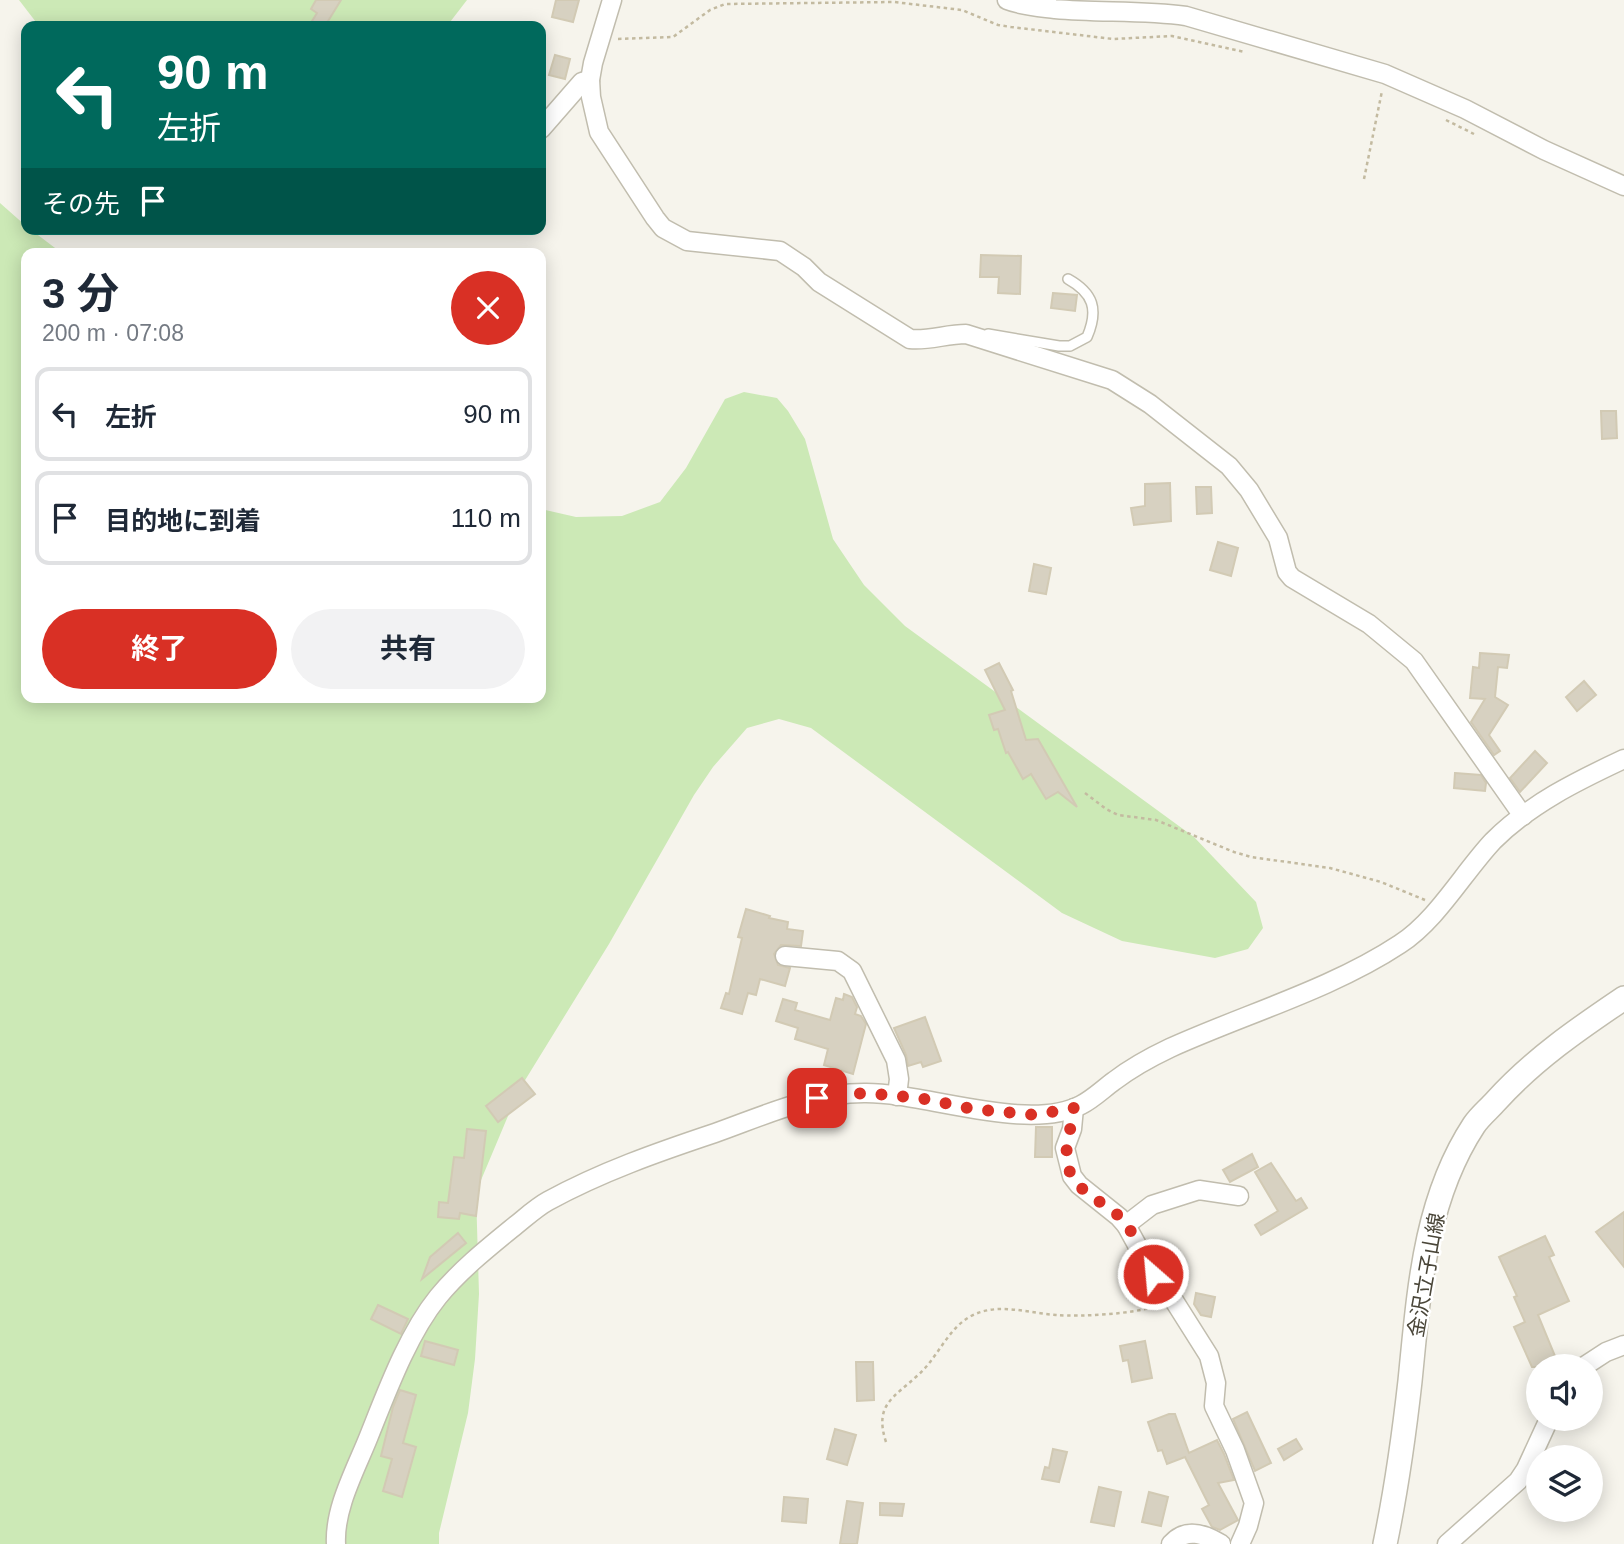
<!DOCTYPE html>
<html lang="ja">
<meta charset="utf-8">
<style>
:root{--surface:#fff;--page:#f2f2f3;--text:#1f2937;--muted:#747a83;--line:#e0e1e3;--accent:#d93025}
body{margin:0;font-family:Arial,"Noto Sans JP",sans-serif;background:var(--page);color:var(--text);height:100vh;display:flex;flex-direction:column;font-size:26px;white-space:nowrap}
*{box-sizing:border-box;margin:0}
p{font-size:23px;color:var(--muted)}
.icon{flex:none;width:38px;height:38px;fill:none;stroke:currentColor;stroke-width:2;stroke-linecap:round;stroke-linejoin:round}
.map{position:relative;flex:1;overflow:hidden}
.drawer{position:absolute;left:21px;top:248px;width:525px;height:455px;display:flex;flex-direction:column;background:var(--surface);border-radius:14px;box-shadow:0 4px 18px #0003}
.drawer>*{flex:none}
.hud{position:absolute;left:21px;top:21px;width:525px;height:214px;border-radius:14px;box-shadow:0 4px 18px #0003;background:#00695c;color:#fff;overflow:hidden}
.fabs{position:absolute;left:1526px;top:1354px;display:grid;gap:14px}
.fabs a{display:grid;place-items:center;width:77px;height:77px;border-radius:50%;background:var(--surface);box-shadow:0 4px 18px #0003;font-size:35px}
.pin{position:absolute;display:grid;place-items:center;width:60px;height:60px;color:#fff;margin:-30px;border-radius:14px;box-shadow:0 4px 10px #0006}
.me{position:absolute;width:77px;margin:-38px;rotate:333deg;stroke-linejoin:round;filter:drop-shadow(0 0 5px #0008)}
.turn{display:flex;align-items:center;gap:24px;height:147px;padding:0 21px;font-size:32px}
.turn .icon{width:91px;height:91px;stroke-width:2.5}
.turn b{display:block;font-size:49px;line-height:60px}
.then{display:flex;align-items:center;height:66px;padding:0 21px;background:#0003;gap:14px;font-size:26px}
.round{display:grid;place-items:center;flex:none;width:74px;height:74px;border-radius:37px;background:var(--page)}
.headline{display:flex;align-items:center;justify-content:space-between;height:119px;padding:0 21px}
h1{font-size:42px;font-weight:700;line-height:52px}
.cta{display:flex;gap:14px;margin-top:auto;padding:14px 21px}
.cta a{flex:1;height:80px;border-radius:42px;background:var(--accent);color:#fff;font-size:28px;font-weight:700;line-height:80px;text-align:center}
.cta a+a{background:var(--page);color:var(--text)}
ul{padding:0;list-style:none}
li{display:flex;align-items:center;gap:21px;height:94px;margin:0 14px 10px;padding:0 7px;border:4px solid var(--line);border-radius:14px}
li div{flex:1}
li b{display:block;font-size:26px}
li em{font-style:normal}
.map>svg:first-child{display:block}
</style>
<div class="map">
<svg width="1624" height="1544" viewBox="0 0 1624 1544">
<rect width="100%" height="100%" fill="#f6f4ec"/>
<g fill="#cce9b6">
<polygon points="19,0 467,0 447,26 39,26"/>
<polygon points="0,203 26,226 26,229 30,229 63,254 26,254 26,698 541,698 541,509 576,517 622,516 660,502 686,468 725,399 744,392 777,398 788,411 805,439 833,539 864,585 905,626 1194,837 1256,902 1263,928 1248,949 1215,958 1122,941 1062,913 811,728 779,719 747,728 713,767 694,795 609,944 519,1090 476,1192 479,1294 475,1359 468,1413 439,1533 439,1544 0,1544"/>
</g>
<g fill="#d7d1c1" stroke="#d2cab4" stroke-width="2">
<polygon points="316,0 341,0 325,26 309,26 317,13 311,9"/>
<polygon points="556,0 579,0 573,22 552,17"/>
<polygon points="555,55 570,59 565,79 549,75"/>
<polygon points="981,255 1021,256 1020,294 998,293 999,277 980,277"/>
<polygon points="1053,293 1077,295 1075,311 1051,308"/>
<polygon points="1601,411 1616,411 1617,438 1602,439"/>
<polygon points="1170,483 1171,521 1134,525 1131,508 1145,506 1145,484"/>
<polygon points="1196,487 1211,487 1212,513 1197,514"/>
<polygon points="1218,542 1238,548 1231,576 1210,570"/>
<polygon points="1034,564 1051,568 1046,594 1029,591"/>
<polygon points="1480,653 1509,655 1507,668 1498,667 1495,697 1508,705 1489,735 1500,751 1494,755 1471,722 1485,699 1470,698 1473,667 1479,668"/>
<polygon points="999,663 1013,690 1011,691 1026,740 1038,739 1077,807 1058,792 1046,799 1031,774 1023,779 1008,752 1006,753 998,729 994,730 989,715 1005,710 985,670"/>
<polygon points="1584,681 1596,695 1577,711 1566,697"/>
<polygon points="1535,751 1547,763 1520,792 1510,778"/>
<polygon points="1455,773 1481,775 1486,783 1485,791 1454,788"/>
<polygon points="746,909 770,916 769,918 788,922 787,929 803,931 801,946 781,945 774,954 778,965 790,968 785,986 760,979 756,995 748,993 742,1014 721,1008 726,993 729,994 742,938 738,937"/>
<polygon points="844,994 852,997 857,1007 855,1014 861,1016 866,1024 853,1074 824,1065 828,1049 795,1039 798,1028 776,1021 783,999 797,1003 795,1010 830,1020 836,998 843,1000"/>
<polygon points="925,1017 941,1061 923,1067 921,1062 908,1066 906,1055 894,1028"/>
<polygon points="522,1078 535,1094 498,1122 486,1106"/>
<polygon points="1036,1127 1052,1127 1052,1157 1035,1157"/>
<polygon points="467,1129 486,1131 476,1216 460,1213 459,1219 438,1217 439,1202 448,1203 454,1157 464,1158"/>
<polygon points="1252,1154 1258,1167 1230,1182 1223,1170"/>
<polygon points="1271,1163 1296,1201 1301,1198 1307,1208 1261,1235 1255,1225 1278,1211 1255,1172"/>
<polygon points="1624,1212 1624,1267 1596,1232"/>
<polygon points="458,1233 466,1243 422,1279 430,1257"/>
<polygon points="1545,1236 1554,1255 1549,1257 1569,1301 1538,1315 1555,1356 1551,1358 1554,1367 1532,1367 1514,1327 1525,1322 1514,1297 1517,1296 1499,1257"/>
<polygon points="1196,1293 1215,1297 1211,1317 1201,1315 1194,1304"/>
<polygon points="378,1305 408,1319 401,1334 371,1319"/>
<polygon points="425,1341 458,1350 454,1365 421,1356"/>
<polygon points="1145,1341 1152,1378 1132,1382 1128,1360 1123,1361 1120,1346"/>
<polygon points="856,1362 873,1362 874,1400 857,1401"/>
<polygon points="400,1390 416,1395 403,1443 416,1447 402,1497 383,1491 392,1459 381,1456 393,1407"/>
<polygon points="1247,1412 1271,1463 1255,1471 1233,1419"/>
<polygon points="1169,1414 1175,1414 1189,1453 1217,1440 1224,1454 1234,1480 1218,1483 1238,1520 1220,1530 1212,1527 1202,1509 1209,1505 1185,1457 1167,1464 1162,1450 1158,1451 1148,1422"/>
<polygon points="835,1429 856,1435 847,1465 827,1459"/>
<polygon points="1296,1439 1302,1449 1284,1460 1278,1449"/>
<polygon points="1053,1449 1067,1452 1059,1482 1042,1479 1045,1467 1049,1468"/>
<polygon points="1099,1487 1121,1492 1114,1526 1091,1522"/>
<polygon points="1149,1492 1168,1497 1161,1526 1142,1522"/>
<polygon points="784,1497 808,1499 806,1523 782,1521"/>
<polygon points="847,1501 863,1503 857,1544 840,1544"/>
<polygon points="880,1503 904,1504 902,1516 880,1515"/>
</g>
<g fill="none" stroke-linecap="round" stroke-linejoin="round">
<defs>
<path id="service" d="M988,334L1059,346H1070L1087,337C1099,309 1093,293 1068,279"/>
<g id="minor">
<path d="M612,0L593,63L590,80L591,97L599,132L655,218L663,228L687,241L780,251L804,267L819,282L910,339C929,341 946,334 966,334L1112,380L1150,404L1229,466L1249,490L1278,538L1287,572L1292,578L1369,624L1414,661L1523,816"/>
<path d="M1007,0C1022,6 1039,7 1055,9C1099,13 1143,10 1186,16L1385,74L1465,109L1544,150L1624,186"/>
<polyline points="541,129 582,82 590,80"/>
<polyline points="785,956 838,961 852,971 896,1060 899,1079 897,1096"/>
<polyline points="1074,1108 1072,1129 1065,1148 1072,1176 1079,1185 1119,1217 1126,1225 1153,1274 1173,1299 1209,1356 1216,1383 1214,1406 1235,1450 1254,1503 1248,1526 1240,1544"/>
<polyline points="1126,1225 1152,1205 1199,1190 1239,1196"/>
<polyline points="1583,1367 1606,1352 1624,1345"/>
<path d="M336,1544C334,1508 356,1469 369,1436C387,1391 408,1334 438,1297C460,1270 489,1247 516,1225C526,1217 537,1207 548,1201C601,1172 658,1152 715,1133C763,1116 812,1093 864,1093C924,1092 1027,1133 1081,1105C1093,1099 1103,1089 1114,1081C1131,1068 1151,1057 1170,1048C1245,1014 1332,989 1400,944C1437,920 1463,873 1493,841C1530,804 1577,781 1624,759"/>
<path d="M1171,1544C1186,1527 1205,1534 1221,1544"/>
<polyline points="1447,1544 1518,1481 1526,1469 1549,1419"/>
</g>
<path id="tertiary" d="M1385,1544C1396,1491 1404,1435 1410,1381C1419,1292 1424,1201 1474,1125C1480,1116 1489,1109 1496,1101C1533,1060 1578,1029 1624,998"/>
</defs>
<use href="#service" stroke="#c1bdae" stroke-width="12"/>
<use href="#minor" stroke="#c1bdae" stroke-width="21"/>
<use href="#tertiary" stroke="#c1bdae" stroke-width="26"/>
<g stroke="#c3baa0" stroke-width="2.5" stroke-dasharray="3.5 3.5" stroke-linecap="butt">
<polyline points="618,39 673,37 710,10 725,4 894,2 962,10 998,25 1011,27 1113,39 1172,36 1245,52"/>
<polyline points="1446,120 1474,134"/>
<polyline points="1364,179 1382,91"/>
<polyline points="1085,793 1106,809 1118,815 1156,820 1234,852 1251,857 1330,868 1381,882 1425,900"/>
<path d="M886,1442C874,1405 893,1398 917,1376C938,1358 947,1329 971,1316C998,1302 1027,1313 1056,1315C1082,1317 1132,1314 1157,1306"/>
</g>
<use href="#service" stroke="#fff" stroke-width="9"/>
<use href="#minor" stroke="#fff" stroke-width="18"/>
<use href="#tertiary" stroke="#fff" stroke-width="23"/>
</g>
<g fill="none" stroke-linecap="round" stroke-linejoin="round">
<path stroke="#d93025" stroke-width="12" stroke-dasharray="0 21.6" d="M817,1098L864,1093L920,1098L973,1109L1035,1115L1074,1108C1072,1128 1063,1147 1068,1166C1074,1192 1104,1201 1121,1218C1135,1234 1144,1256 1153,1274"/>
</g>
<g text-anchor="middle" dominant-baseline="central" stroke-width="5" stroke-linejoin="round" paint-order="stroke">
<g font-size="21" fill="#4a4639" stroke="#fff">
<text transform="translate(1426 1275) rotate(-80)">金沢立子山線</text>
</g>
</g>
</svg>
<div class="fabs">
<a><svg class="icon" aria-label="sound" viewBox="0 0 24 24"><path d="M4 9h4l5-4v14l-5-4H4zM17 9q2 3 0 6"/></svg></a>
<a><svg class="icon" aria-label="layers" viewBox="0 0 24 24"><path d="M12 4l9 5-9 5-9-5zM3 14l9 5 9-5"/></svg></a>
</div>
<div class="pin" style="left:817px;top:1098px;background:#d93025"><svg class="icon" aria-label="arrive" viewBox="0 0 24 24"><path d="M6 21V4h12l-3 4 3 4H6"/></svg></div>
<svg class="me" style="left:1153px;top:1274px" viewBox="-20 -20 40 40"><circle r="17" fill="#d93025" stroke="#fff" stroke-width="3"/><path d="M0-11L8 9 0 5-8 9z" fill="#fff"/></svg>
<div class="hud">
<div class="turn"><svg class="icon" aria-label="left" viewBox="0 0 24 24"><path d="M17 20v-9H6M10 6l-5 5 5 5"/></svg><div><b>90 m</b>左折</div></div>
<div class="then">その先<svg class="icon" aria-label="arrive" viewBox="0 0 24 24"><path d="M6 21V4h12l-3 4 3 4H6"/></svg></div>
</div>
<section class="drawer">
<div class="headline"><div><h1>3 分</h1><p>200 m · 07:08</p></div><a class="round" style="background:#d93025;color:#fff"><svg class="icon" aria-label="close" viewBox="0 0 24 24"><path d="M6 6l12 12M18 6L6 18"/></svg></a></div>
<ul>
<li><svg class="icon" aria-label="left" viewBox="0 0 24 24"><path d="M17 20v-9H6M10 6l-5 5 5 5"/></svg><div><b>左折</b></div><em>90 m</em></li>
<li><svg class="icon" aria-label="arrive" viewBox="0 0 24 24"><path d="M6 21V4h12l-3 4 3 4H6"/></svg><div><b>目的地に到着</b></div><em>110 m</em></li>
</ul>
<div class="cta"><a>終了</a><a>共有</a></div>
</section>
</div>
